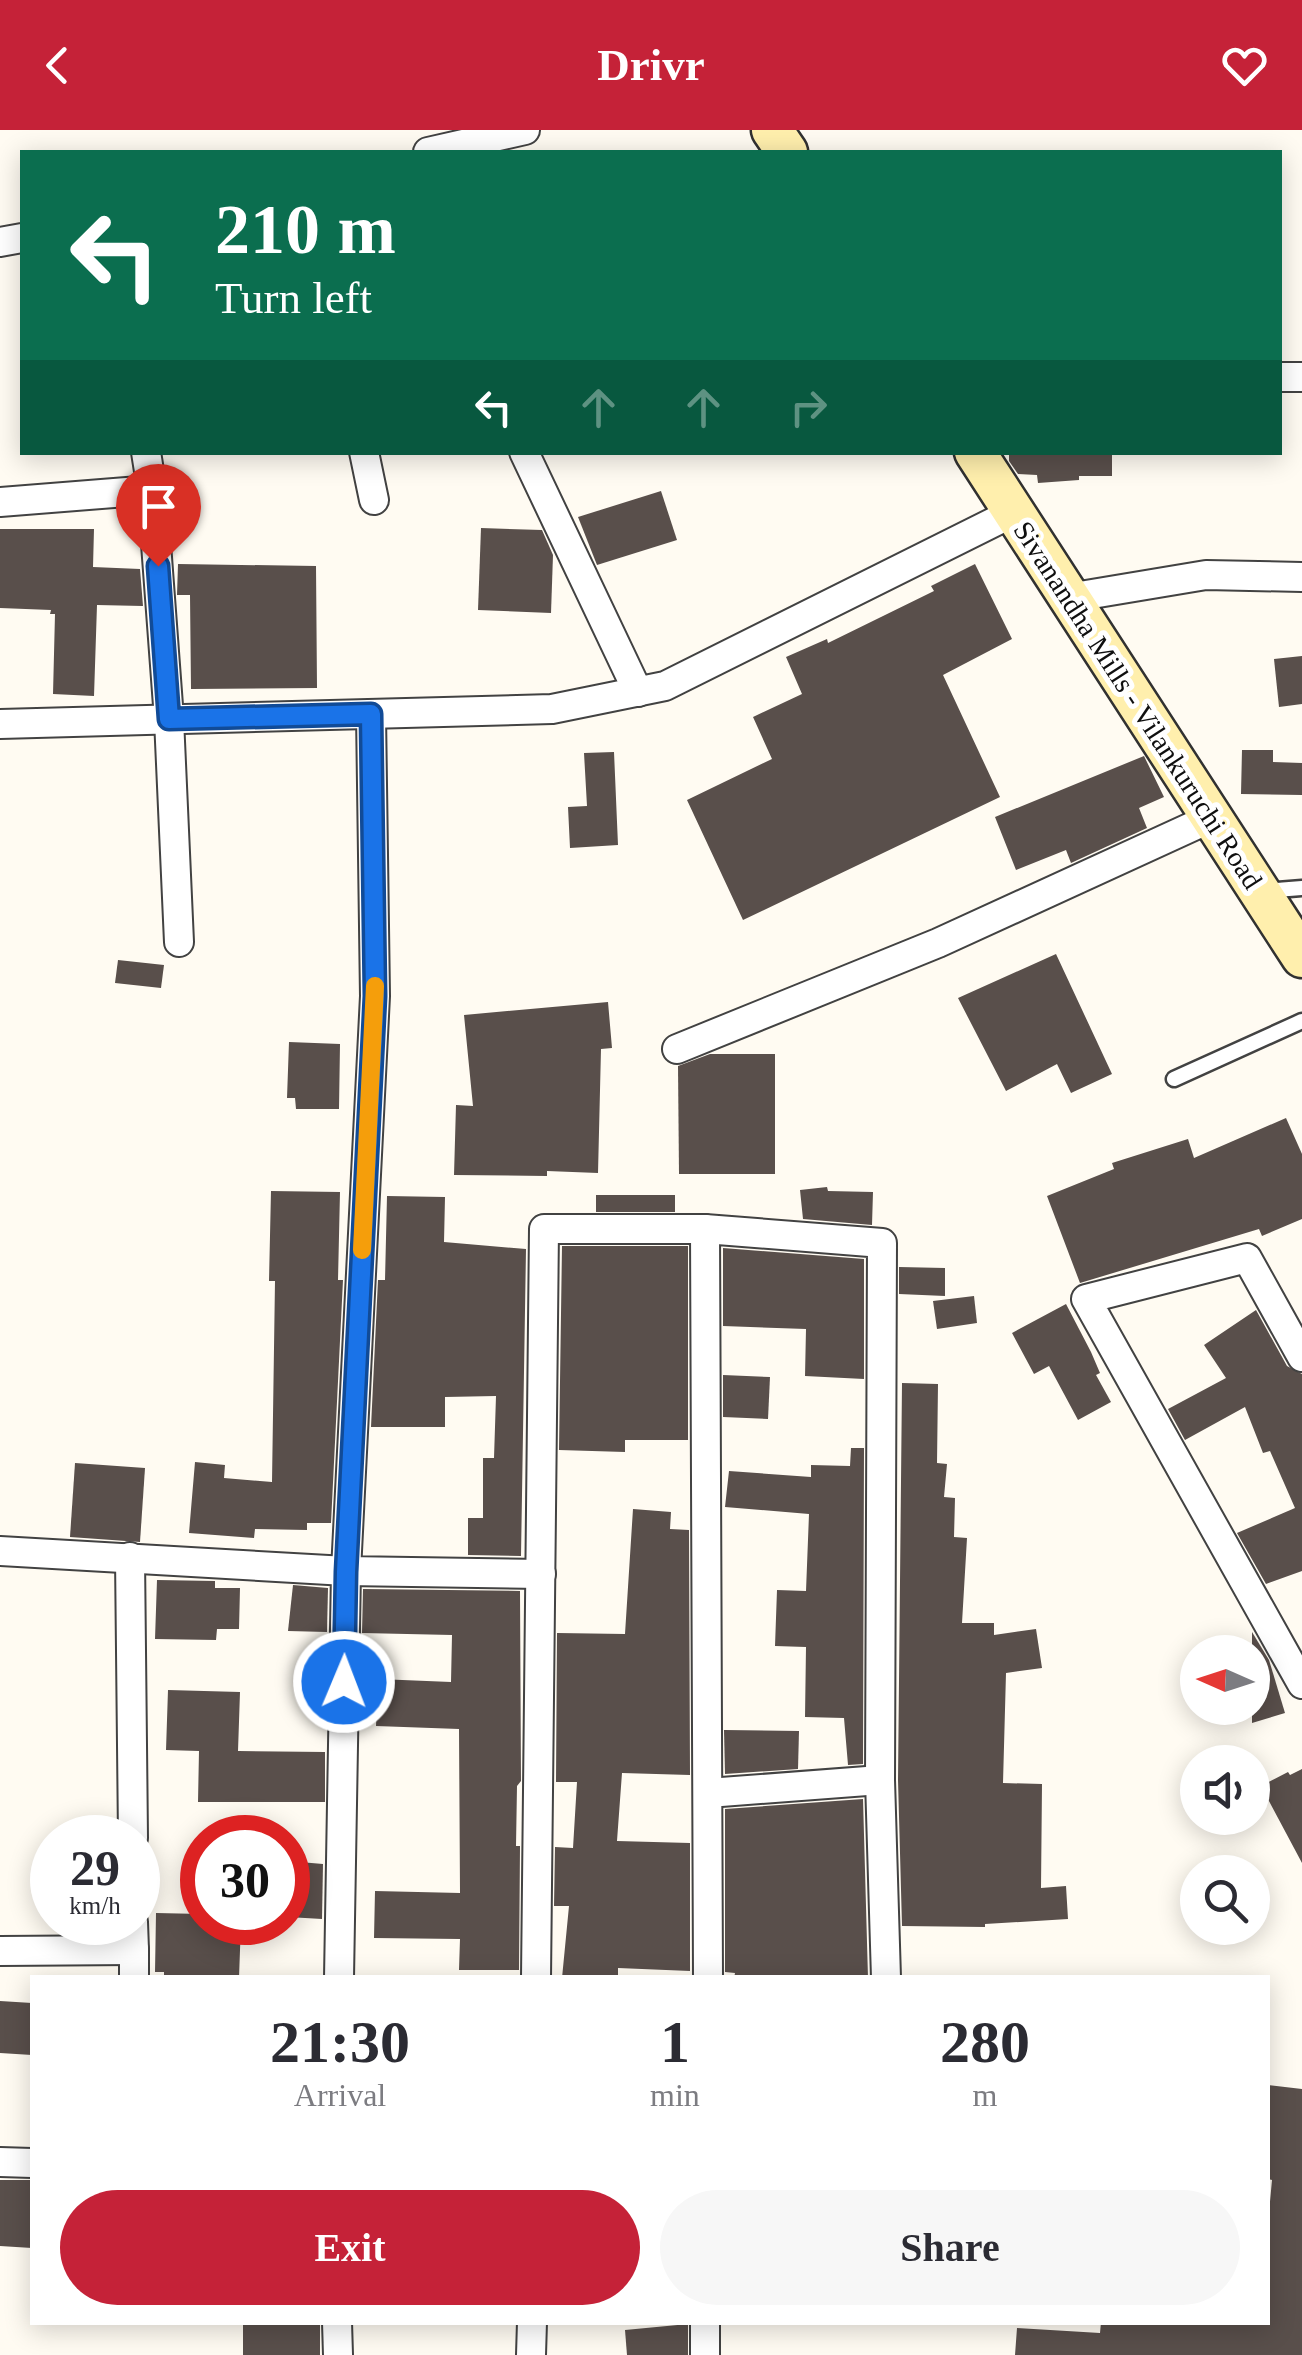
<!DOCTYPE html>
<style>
:root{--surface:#fff;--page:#f7f7f7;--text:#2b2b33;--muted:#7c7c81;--accent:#c52238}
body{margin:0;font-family:"Times New Roman",serif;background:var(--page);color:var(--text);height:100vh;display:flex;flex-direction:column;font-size:38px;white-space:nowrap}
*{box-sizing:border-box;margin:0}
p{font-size:32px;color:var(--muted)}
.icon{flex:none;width:55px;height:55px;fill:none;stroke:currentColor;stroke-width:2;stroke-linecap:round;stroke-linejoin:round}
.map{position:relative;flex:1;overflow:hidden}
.panel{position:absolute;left:30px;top:1845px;width:1240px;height:350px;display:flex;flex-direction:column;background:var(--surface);border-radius:0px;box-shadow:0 5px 25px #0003}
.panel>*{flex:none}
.hud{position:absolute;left:20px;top:20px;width:1262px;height:305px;border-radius:0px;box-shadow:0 5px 25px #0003;background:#0b6e4f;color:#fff;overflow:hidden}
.needle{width:65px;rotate:273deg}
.buttons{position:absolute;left:1180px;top:1505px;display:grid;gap:20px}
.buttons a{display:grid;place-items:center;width:90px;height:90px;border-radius:50%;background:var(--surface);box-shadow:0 5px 25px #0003;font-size:50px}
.speed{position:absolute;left:30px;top:1685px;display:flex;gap:20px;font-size:50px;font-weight:700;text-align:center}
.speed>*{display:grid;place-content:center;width:130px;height:130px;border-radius:50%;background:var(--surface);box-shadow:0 5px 25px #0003;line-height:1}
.speed small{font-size:25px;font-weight:400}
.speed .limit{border:15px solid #d22;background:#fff;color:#111}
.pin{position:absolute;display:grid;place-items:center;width:85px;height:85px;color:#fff;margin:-102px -42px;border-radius:50% 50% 50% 0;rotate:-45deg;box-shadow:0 0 10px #0007}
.pin .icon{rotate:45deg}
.me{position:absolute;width:110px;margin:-55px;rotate:1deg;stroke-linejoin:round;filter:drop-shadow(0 0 8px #0008)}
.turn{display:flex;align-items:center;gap:35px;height:210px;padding:0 30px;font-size:45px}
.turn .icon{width:130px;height:130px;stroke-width:2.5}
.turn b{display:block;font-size:70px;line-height:85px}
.lanes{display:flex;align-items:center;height:95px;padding:0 30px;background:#0003;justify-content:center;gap:50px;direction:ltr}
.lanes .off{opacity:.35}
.eta{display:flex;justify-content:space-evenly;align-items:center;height:170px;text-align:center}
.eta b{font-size:60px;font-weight:700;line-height:70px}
.cta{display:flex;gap:20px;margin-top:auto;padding:20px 30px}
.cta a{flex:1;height:115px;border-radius:60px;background:var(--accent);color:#fff;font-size:40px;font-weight:700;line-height:115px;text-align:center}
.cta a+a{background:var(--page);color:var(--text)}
header{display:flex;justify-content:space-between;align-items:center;height:130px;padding:0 30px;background:var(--accent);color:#fff;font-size:45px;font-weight:700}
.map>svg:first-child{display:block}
</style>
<header><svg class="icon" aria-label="back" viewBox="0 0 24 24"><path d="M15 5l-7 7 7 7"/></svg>Drivr<svg class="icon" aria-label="heart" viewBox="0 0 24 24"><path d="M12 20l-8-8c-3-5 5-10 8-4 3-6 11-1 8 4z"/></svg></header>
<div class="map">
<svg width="1302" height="2225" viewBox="0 0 1302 2225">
<rect width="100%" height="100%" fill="#fffbf2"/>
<g fill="#594f4b">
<polygon points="1009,322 1112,322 1112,346 1079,346 1079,350 1038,353 1037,345 1018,344 1009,331"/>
<polygon points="661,361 677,410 597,435 578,387"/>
<polygon points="481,398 542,400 553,425 551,483 478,480"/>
<polygon points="0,399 94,399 93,437 140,439 143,476 97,475 94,566 53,564 55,484 50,484 51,480 0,478"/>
<polygon points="178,434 316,436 317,558 191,559 190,465 177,465"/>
<polygon points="975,434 1012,509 943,545 1000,667 743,790 687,670 772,629 753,587 802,564 786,527 827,509 828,513 934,461 931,456"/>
<polygon points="1302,526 1302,574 1279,577 1274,529"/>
<polygon points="1242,620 1273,620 1273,632 1302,633 1302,665 1241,664"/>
<polygon points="614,622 618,715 570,718 568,677 587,676 584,623"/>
<polygon points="1144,626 1164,667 1139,678 1147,698 1071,733 1066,720 1016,740 995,687"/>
<polygon points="1056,824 1112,944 1071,963 1057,934 1006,961 958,868"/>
<polygon points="118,830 164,835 161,858 115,853"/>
<polygon points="608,872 612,918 601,919 598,1043 547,1041 547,1046 454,1045 456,975 473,976 464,885"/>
<polygon points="289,912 340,914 339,979 296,979 295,968 287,968"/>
<polygon points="710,924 775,924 775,1044 679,1044 678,936"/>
<polygon points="1286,988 1302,1024 1302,1089 1262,1106 1259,1099 1080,1153 1047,1066 1114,1039 1112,1033 1188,1009 1194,1028"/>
<polygon points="827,1057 828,1061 873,1062 872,1095 803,1089 800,1060"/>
<polygon points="271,1061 340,1062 338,1150 343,1150 331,1393 307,1393 307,1400 255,1399 254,1408 189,1403 195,1332 225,1335 224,1348 272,1352 275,1151 269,1151"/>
<rect x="596" y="1065" width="79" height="17"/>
<polygon points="387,1066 445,1067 444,1112 526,1119 521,1426 468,1425 468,1388 483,1388 483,1328 494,1328 496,1266 445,1267 445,1297 371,1297 378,1150 385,1150"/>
<polygon points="562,1116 688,1116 688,1310 625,1310 625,1322 559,1320"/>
<polygon points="723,1118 864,1129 864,1249 805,1246 806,1199 723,1196"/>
<polygon points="899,1137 945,1138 945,1166 899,1164"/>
<polygon points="974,1166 977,1193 937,1199 933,1171"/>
<polygon points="1066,1174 1091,1222 1100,1243 1096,1245 1111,1272 1078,1290 1049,1236 1034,1244 1012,1203"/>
<polygon points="1256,1180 1287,1236 1302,1244 1302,1441 1266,1454 1237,1403 1295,1378 1270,1321 1263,1323 1245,1277 1185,1310 1168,1279 1226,1248 1204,1215"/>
<polygon points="723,1245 770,1247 768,1289 723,1287"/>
<polygon points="902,1253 938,1254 937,1333 947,1334 944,1367 955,1368 954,1407 967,1408 962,1493 994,1493 994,1505 1036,1499 1042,1538 1006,1543 1003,1653 1042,1654 1041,1758 1066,1756 1068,1789 985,1794 985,1797 902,1796 898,1650"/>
<polygon points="851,1318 864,1318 863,1634 848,1635 844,1588 805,1587 806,1517 775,1516 777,1460 806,1461 809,1384 725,1377 729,1341 811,1347 811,1335 850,1336"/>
<polygon points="75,1333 145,1338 140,1412 70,1407"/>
<polygon points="633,1379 671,1382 670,1399 689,1400 690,1645 622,1643 617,1711 690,1713 690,1841 618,1838 618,1848 562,1848 569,1776 554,1776 555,1717 573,1718 577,1652 556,1652 557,1503 625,1504"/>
<polygon points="157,1450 215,1451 215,1458 240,1458 239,1499 217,1499 216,1510 155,1509"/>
<polygon points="293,1455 328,1458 327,1502 288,1501"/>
<polygon points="363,1459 520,1461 521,1651 517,1656 516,1716 520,1716 519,1840 459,1840 460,1809 374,1808 375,1761 460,1763 459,1599 376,1596 378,1549 451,1552 452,1505 362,1503"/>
<polygon points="1252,1502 1269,1530 1285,1583 1252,1593"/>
<polygon points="168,1560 240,1562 238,1621 325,1622 325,1672 198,1672 199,1621 166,1620"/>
<polygon points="724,1600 799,1601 798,1639 725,1644"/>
<polygon points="1302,1639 1302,1733 1261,1656 1288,1642 1290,1645"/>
<polygon points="863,1669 868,1848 734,1848 735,1843 725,1842 725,1679"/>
<polygon points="288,1731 323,1734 322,1789 288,1787"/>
<polygon points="156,1783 202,1784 202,1792 241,1792 239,1848 164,1848 164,1842 155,1842"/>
<polygon points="0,1871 32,1873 32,1925 0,1923"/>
<polygon points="1268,1955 1302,1959 1302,2225 1015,2225 1017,2198 1100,2203 1101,2192 1268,2192 1268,2093 1272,2050 1268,2049"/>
<polygon points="0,2050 32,2050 32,2118 0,2116"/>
<rect x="243" y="2192" width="77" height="33"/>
<polygon points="688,2194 688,2225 627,2225 625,2200"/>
</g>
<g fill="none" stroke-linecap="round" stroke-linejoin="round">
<defs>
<g id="service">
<polyline points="1265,761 1302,758"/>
<polyline points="1174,949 1302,891"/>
</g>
<g id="minor">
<polyline points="428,22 525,0"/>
<polyline points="0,112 22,108"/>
<polyline points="1280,247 1302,247"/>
<polyline points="146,322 152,360 169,589 179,812"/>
<polyline points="364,322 374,370"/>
<polyline points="524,322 638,562"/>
<polyline points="0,372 152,360"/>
<polyline points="1068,468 1206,445 1302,447"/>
<polyline points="371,584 375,866 346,1441 541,1444"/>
<polyline points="0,594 552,579 665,556 1012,383"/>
<polyline points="677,919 938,813 1211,688"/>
<polyline points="1302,1227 1247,1128 1086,1169 1302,1554"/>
<polyline points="0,1421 346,1441 339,1848"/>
<polyline points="130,1427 133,1708"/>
<polyline points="708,1663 880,1650"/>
<polyline points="134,1820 134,1848"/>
<polyline points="0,1821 134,1820 133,1792"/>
<polyline points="536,1848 544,1099 705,1099"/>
<polyline points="708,1848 705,1099 882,1113 880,1650 886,1848"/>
<polyline points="0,2032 32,2033"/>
<polyline points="337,2192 338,2225"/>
<polyline points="531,2225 532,2192"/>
<polyline points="705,2225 705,2192"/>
</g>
<g id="secondary">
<polyline points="772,0 787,22"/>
<polyline points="975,322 1302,827"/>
</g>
</defs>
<use href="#service" stroke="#424242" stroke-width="19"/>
<use href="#minor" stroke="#424242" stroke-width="32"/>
<use href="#secondary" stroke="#313131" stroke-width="45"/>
<use href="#service" stroke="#fff" stroke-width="14"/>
<use href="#minor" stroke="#fff" stroke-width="28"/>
<use href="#secondary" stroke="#ffefad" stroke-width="40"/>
</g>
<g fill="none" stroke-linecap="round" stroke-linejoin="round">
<defs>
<polyline id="route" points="158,436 169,589 371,584 375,866 346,1442 344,1552"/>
</defs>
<use href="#route" stroke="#114b97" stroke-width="25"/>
<use href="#route" stroke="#1a73e8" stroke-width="18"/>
<polyline stroke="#f59e0b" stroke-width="18" points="362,1120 375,856"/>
</g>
<g text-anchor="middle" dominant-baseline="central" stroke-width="10" stroke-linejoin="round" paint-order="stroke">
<g font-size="28" fill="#0f0f0f" stroke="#fff">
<text transform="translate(1138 575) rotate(57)">Sivanandha Mills - Vilankuruchi Road</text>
</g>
</g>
</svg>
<div class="buttons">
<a><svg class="needle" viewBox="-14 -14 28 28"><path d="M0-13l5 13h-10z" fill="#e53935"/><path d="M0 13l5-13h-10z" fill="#7c7c81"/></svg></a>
<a><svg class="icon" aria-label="sound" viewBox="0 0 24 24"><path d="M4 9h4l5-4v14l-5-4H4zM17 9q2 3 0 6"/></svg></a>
<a><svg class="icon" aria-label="search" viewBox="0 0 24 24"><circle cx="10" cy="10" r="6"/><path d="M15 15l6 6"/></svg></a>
</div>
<div class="speed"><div>29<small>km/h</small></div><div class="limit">30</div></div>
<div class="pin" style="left:158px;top:436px;background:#d93025"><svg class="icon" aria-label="arrive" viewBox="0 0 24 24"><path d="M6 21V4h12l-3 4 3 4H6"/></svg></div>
<svg class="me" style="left:344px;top:1552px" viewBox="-20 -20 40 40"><circle r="17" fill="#1a73e8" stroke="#fff" stroke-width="3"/><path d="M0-11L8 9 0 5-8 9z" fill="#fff"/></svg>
<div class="hud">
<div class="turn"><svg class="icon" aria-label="left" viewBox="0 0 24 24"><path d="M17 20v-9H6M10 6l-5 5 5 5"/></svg><div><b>210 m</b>Turn left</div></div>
<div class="lanes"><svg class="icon" aria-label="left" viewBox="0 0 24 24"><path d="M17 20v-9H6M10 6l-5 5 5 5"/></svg><svg class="icon off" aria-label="ahead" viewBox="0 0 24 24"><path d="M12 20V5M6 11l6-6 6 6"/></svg><svg class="icon off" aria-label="ahead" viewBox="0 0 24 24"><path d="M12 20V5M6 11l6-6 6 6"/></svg><svg class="icon off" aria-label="right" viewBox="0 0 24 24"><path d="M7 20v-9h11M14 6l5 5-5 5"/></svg></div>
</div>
<section class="panel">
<div class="eta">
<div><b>21:30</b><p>Arrival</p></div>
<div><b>1</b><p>min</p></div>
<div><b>280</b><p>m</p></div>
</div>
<div class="cta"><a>Exit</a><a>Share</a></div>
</section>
</div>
